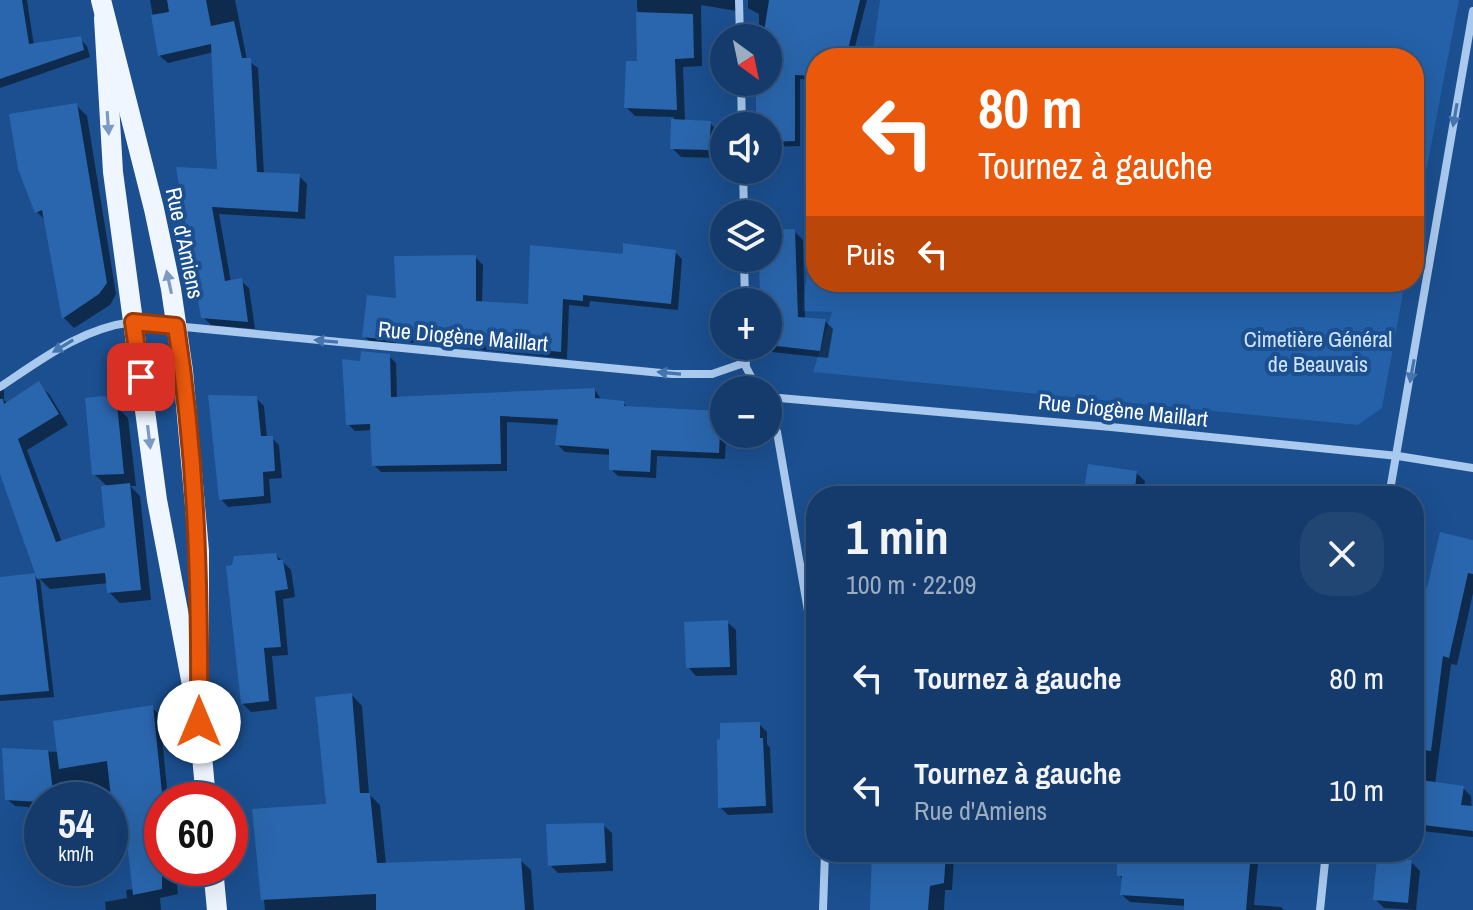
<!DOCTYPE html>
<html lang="fr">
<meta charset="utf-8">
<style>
:root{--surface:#143b6b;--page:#214673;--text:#f1f3f6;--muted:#9dadc1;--line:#33557e}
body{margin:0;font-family:"Archivo Narrow",sans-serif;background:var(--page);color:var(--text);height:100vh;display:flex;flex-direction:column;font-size:30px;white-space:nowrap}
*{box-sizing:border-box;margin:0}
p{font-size:26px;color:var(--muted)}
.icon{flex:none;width:44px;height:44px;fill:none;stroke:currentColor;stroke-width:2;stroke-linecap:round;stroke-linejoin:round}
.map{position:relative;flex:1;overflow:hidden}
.details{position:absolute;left:806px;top:486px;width:618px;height:376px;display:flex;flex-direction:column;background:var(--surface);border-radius:32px;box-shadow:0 8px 32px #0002,0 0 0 2px var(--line)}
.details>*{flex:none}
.hud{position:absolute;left:806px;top:48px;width:618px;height:244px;border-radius:32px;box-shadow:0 8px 32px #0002,0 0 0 2px var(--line);background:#ea580c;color:#fff;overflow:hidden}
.needle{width:52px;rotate:147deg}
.tools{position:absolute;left:710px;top:24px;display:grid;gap:16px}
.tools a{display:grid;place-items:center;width:72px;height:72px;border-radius:50%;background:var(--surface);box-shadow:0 8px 32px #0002,0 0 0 2px var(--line);font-size:40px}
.speed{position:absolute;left:24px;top:782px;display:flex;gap:16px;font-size:40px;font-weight:700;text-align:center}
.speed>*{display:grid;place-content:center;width:104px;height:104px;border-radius:50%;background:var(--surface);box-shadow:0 8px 32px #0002,0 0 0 2px var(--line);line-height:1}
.speed small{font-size:20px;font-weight:400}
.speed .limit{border:12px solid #d22;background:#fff;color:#111}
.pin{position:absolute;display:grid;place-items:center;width:68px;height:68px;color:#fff;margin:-34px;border-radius:16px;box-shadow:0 4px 12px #0006}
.me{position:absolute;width:88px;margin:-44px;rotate:0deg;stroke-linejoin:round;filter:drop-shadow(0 0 6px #0008)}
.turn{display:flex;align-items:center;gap:28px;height:168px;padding:0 40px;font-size:36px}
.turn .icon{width:104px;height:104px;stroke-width:2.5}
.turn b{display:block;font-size:56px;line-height:68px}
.then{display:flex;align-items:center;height:76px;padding:0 40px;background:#0003;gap:16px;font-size:30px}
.round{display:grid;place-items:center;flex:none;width:84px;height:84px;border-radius:32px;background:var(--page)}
.headline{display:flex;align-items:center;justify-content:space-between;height:136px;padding:0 40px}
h1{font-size:48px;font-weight:700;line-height:60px}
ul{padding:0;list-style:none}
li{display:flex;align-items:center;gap:24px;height:112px;padding:0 40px}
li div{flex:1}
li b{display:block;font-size:30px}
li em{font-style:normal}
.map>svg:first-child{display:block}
</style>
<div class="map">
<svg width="1473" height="910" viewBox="0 0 1473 910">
<rect width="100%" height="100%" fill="#1b4f8f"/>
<g fill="#2461a8">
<polygon points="880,0 1459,0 1414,234 1414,58 872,58"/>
<polygon points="816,208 816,282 1405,282 1382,408 1358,425 813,372 832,312 802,311"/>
</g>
<g fill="#0007">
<polygon points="0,0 27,0 34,46 80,39 87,46 90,57 0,88"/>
<polygon points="150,0 235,0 247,60 258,68 264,174 299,176 307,184 305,219 219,214 231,282 241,281 249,288 255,329 211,325 203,317 178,169 219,171 214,52 168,63 160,56"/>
<polygon points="637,0 742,0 737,11 701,5 702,66 683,67 685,122 710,123 719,132 717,158 681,157 672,148 674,117 635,116 626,107 639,62"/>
<polygon points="748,0 867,0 852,58 816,58 816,80 800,79 800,146 768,147 768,126 758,126 759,82 768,82 768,38 759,38 759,14 748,8"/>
<polygon points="76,105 87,116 116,294 110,305 74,328 64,318 45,220 37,212"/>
<polygon points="794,231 803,240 805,320 825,321 833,329 828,358 772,352 766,346 768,302 762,302 761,258 768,258 768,232"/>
<polygon points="675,252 682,259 678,310 590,301 589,307 569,305 567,359 396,341 396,346 372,344 364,336 398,300 475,257 483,265 482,303 530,306"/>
<polygon points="389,356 396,363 397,398 595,390 602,401 623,403 628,408 720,413 724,417 724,434 726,434 725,459 657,456 656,478 618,476 611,469 611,455 565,452 558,445 559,425 507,422 507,471 381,472 374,465 373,430 355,431 348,424 361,363"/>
<polygon points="38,384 49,394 68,425 27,450 62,542 107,529 108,487 94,474 116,406 128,418 136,486 130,486 140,496 151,600 120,603 109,592 108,583 50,589 40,579 54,697 0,701 0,579 34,575 40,581 0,468 0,386 4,390 4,400 8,404"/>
<polygon points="256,398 264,406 267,438 272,438 279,445 282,478 269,479 271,503 228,507 221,499"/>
<polygon points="1136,473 1145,481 1143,496 1086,496"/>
<polygon points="1280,492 1305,496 1280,496"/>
<polygon points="1473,542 1473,593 1457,665 1451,664 1435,784 1463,788 1471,796 1473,837 1414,830 1414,631 1429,590"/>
<polygon points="276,555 291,570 295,597 283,599 288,655 272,656 277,709 251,712 242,703"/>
<polygon points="727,622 736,630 737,675 696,676 688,667"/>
<polygon points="352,695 362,706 369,794 380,805 386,865 520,860 531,870 534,910 265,910 255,811 328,806"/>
<polygon points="152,708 160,715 168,800 162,800 162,868 175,868 178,894 160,898 161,910 106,910 105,902 127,898 126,890 135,889 126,813 110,813 110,800 42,800 42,833 37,833 29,826 28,807 15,806 7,799 4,750 59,752"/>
<polygon points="759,724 767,732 767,744 770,748 773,813 728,815 720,807"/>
<polygon points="603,825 612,833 613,871 558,873 550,865"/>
<polygon points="875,852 951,852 954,856 952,890 945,890 944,910 872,910"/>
<polygon points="1119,852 1259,852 1254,905 1281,907 1284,910 1186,910 1186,906 1130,902 1122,895 1124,880 1119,875"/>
<polygon points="1411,862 1420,871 1416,910 1384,908 1375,899"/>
</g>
<g fill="#2a66ad">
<polygon points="0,0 22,0 29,44 81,36 84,50 0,79"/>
<polygon points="167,0 206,0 211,26 234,21 242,58 251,58 257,172 300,174 298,212 212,207 225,281 242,278 248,322 201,318 176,167 217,169 211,44 158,56 151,15 169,12"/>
<polygon points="769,0 860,0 846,58 816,58 816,76 795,75 795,141 768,142 768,126 756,126 756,90 768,90 768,38 763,38"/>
<polygon points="636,12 693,14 694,58 675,59 677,110 624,108 626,61 637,61"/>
<polygon points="77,103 107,283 99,294 62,319 42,210 35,213 18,169 9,114"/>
<polygon points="671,119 711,121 709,150 670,149"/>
<polygon points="795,229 798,317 826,319 820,351 768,345 768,302 760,302 759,259 768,260 768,230"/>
<polygon points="623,243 676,250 671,304 583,295 583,301 563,299 561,352 389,335 390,340 362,337 367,295 396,298 394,256 476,255 476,301 528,304 530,245 623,254"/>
<polygon points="361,351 390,354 391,397 595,388 595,398 624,401 624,406 721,411 719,453 651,450 650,472 609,470 609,449 555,445 558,419 500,416 501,464 372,466 370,424 346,425 342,359 360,361"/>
<polygon points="39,381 59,414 18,439 56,542 105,527 101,486 130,483 141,590 107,593 105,573 37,579 0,474 0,399 3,399 4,404"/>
<polygon points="208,395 257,396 261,436 273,436 275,471 263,472 264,496 219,500"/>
<polygon points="105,396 117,404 124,474 92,475 85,398"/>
<polygon points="1088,464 1137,471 1134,496 1083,496"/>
<polygon points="1440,532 1473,540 1473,574 1468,573 1449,658 1443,656 1431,751 1414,749 1414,622 1422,586 1427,588"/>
<polygon points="276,553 278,560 283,560 288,589 275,591 281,647 264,648 269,701 241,704 226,566 232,565 234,556"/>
<polygon points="35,573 49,691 0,695 0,577"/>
<polygon points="728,620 730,667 686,668 684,622"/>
<polygon points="352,693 360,793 370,793 377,863 521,858 525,910 376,910 376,894 261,900 252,809 326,804 315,697"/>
<polygon points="153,705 162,793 162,889 133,895 123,807 112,807 107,761 59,769 53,721"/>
<polygon points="760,722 760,738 763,738 766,806 718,808 717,739 720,740 720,723"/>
<polygon points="2,748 48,750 54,800 42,800 42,802 5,800"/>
<polygon points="1414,779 1464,786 1461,805 1473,806 1473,831 1414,824"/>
<polygon points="604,823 606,863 548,866 546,824"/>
<polygon points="872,852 946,852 944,883 930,886 928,910 870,910"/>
<polygon points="1117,852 1251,852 1246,910 1184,910 1184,899 1120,895 1122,876 1117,876"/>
<polygon points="1377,857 1412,860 1408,903 1373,900"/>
</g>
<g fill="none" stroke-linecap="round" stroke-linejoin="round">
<g stroke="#a9c9ee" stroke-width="8">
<polyline points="739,0 740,38"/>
<polyline points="741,82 742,126"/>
<polyline points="743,170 744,214"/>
<polyline points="744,258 745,302"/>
<polyline points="745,346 746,367 758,390"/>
<path d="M0,387C42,359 82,328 133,322L672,374H712L744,363"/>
<polyline points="768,397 1111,427 1398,456 1473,468"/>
<polyline points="768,407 777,432 816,657"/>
<polyline points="1389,496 1473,11"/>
<polyline points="823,910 825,852"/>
<polyline points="1320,910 1326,852"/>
</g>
<g stroke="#f0f6ff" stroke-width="20">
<polyline points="101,0 154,209 171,289 183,371 199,551 199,678"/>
<polyline points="104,18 113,172 157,500 199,722 206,800"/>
<polyline points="213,868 217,910"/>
</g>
</g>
<defs><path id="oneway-solid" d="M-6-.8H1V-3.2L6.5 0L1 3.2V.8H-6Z" transform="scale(2)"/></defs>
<g fill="#4674ac">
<use href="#oneway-solid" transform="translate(1455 115) rotate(100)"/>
<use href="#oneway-solid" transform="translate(326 341) rotate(-175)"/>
<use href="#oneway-solid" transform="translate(63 346) rotate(149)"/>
<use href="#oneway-solid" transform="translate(1412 371) rotate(100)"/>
<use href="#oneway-solid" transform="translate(669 373) rotate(-175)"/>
</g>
<g fill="#7b9ac1">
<use href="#oneway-solid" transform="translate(108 123) rotate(86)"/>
<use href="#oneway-solid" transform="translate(169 282) rotate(-102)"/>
<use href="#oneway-solid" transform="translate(149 437) rotate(83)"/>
</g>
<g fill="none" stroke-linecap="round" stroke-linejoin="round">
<defs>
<path id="route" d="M141,377L133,322L176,326C197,461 200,586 199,722"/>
</defs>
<use href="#route" stroke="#983908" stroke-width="20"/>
<use href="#route" stroke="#ea580c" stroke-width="14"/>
</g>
<g text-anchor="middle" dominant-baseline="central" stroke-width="8" stroke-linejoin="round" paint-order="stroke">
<g font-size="22" fill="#fff" stroke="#1b4f8f">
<text transform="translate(185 243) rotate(78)">Rue d'Amiens</text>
<text transform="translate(463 336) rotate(5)">Rue Diogène Maillart</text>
<text transform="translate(1123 410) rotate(6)">Rue Diogène Maillart</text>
</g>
<g font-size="22" fill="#cfe3fa" stroke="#1b4f8f">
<text x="1318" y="339">Cimetière Général<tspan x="1318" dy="25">de Beauvais</tspan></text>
</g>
</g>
</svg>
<div class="tools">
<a><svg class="needle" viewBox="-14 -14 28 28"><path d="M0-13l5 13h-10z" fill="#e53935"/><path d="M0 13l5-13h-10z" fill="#9dadc1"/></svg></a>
<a><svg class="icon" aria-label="sound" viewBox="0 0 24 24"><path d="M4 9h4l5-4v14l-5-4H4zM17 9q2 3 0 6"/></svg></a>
<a><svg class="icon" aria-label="layers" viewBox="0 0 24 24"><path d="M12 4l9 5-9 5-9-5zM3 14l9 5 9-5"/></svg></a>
<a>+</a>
<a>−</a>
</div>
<div class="speed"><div>54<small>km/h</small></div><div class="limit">60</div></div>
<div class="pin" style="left:141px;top:377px;background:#d93025"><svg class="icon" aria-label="arrive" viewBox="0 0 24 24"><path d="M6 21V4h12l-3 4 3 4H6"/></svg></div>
<svg class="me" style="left:199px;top:722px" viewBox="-20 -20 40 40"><circle r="19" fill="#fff"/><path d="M0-13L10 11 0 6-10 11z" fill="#ea580c"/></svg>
<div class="hud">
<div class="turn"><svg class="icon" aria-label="left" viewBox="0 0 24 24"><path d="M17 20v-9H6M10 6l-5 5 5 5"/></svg><div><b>80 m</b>Tournez à gauche</div></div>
<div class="then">Puis<svg class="icon" aria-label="left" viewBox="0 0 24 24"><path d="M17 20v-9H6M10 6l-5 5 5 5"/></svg></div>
</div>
<section class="details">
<div class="headline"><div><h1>1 min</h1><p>100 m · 22:09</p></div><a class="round"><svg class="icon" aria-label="close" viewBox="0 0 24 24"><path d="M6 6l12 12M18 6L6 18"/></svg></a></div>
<ul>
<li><svg class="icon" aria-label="left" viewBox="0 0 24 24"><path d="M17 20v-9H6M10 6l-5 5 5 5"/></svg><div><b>Tournez à gauche</b></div><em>80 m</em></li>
<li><svg class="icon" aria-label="left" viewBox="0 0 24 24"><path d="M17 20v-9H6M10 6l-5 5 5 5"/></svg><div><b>Tournez à gauche</b><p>Rue d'Amiens</p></div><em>10 m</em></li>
</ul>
</section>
</div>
